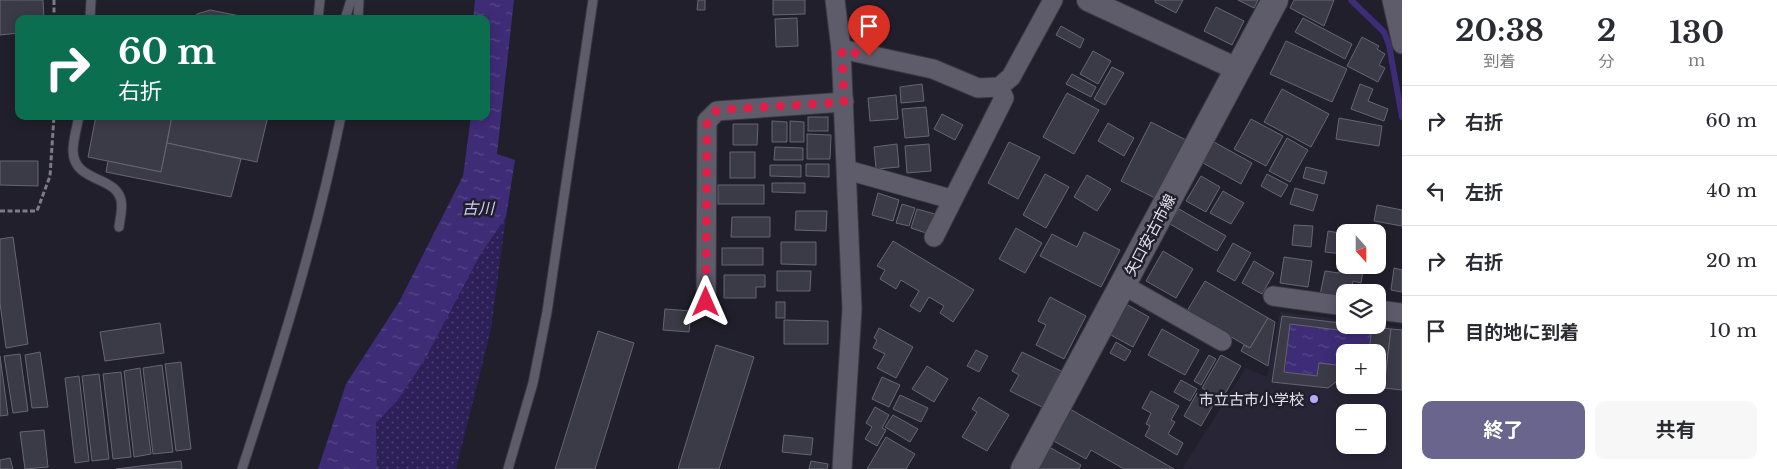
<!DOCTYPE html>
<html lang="ja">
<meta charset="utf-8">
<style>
:root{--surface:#fff;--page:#f7f7f7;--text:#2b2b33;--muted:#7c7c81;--line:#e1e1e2;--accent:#6a658c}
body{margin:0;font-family:"Libre Baskerville","Noto Sans JP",serif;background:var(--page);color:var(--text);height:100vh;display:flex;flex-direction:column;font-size:19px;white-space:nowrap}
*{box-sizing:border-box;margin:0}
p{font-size:16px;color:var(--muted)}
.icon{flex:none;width:28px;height:28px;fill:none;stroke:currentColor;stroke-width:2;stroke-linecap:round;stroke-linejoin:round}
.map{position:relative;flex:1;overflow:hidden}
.sheet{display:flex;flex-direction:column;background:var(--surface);width:375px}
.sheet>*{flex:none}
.hud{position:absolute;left:15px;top:15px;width:475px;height:105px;border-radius:10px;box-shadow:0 2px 12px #0003;background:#0b6e4f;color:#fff;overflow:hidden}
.needle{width:32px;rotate:159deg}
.controls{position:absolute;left:1336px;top:224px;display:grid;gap:10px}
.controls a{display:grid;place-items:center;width:50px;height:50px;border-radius:10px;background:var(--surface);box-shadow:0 2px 12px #0003;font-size:25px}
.pin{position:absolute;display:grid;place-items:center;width:42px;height:42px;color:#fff;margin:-51px -21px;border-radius:50% 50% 50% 0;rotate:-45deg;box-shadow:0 0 5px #0007}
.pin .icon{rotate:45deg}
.me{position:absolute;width:55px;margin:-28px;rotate:0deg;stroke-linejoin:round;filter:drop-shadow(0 0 4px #0008)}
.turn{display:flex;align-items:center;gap:18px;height:105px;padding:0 20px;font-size:22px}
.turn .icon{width:65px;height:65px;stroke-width:2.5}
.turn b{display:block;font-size:35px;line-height:42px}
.eta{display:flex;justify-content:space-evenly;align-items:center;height:85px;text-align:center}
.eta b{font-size:30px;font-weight:700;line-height:35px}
.primary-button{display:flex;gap:10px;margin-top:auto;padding:10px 20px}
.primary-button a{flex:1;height:58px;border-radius:10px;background:var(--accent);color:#fff;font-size:20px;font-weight:700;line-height:58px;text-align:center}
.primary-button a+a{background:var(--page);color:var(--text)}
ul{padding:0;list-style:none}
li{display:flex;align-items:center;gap:15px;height:70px;padding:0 20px;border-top:1px solid var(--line)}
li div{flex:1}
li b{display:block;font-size:19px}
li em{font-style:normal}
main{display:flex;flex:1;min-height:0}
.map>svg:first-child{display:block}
</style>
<main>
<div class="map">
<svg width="1402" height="469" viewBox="0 0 1402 469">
<defs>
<pattern id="green-dots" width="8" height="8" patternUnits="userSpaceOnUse" patternTransform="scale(1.25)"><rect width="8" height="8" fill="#2d1f57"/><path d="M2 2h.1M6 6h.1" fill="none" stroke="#4b3f6f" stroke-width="1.8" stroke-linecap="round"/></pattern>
<pattern id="water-ripples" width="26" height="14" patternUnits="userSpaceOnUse" patternTransform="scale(1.25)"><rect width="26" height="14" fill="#3e2c76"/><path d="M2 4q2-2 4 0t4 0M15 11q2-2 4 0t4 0" fill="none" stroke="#5a4a8a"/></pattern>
</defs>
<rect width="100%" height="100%" fill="#201f2b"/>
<path fill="#282537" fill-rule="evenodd" d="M1280,312L1345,320V325L1378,324L1402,327V469H1182L1246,368L1267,377ZM1345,352H1378V385H1345ZM1345,412H1378V445H1345Z"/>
<polygon fill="url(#green-dots)" points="506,217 491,329 456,469 377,469 376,423 397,401 479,257"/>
<g fill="url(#water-ripples)">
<polygon points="475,0 514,0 497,154 515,160 506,217 479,257 424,361 397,401 376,423 377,469 318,469 346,384 399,302 463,176 471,116 486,116 486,19 473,19"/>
<polygon points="1290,324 1371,334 1369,352 1345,352 1345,366 1319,363 1317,376 1285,372"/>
</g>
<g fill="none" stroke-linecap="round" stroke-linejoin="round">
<polyline stroke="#3e2c76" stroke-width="6" points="1351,0 1384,32 1389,45 1402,117"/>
</g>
<g fill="#3b3a47" stroke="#676574">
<polygon points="0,0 43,0 44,19 19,19 19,33 0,35"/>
<polygon points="698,0 705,0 705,10 697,10"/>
<polygon points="773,0 805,0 805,14 773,15"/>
<polygon points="1155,0 1183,0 1176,13 1155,2"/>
<polygon points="1238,0 1258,0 1254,8"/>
<polygon points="1294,0 1334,0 1324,26 1290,8"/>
<polygon points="1216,7 1244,21 1232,45 1204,31"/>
<polygon points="210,10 255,19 194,19 197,14"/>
<polygon points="797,18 798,46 776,47 775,19"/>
<polygon points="1303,18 1352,44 1345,59 1295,32"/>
<polygon points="1061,26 1084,39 1080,48 1056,35"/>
<polygon points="1362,37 1379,46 1377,49 1385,54 1379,65 1385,68 1378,82 1347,66"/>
<polygon points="1286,41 1347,69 1332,102 1270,74"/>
<polygon points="1093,51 1111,61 1098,84 1080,74"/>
<polygon points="1112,67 1124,73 1105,105 1094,99"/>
<polygon points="1072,74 1096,87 1091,97 1066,84"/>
<polygon points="922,84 924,101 901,103 900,87"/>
<polygon points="1360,84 1373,89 1368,101 1388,109 1384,121 1351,109"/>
<polygon points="1282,89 1329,114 1311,147 1264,122"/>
<polygon points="1067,93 1099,110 1074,154 1043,137"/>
<polygon points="896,95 898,119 870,121 868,98"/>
<polygon points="926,107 929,136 905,138 902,109"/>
<polygon points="942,114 963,125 955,140 934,129"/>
<polygon points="96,116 172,116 161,172 88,157"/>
<polygon points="172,116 268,116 257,162 167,143"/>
<rect x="808" y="117" width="20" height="14"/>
<polygon points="1339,118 1382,126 1379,146 1336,139"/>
<polygon points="1251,119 1283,136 1266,166 1234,149"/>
<polygon points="772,121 787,122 787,142 772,142"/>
<polygon points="790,121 804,122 804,142 790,142"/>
<polygon points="1151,122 1186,140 1155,198 1121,181"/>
<polygon points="1108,123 1134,138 1124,156 1098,141"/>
<polygon points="733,124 758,124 757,145 733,145"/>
<polygon points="807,134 831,135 830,159 807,159"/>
<polygon points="1287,138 1308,150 1290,182 1269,171"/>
<polygon points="1009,142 1040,157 1018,199 988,183"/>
<polygon points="1214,142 1252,163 1241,184 1203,163"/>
<polygon points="167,143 241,159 231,197 106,172 108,161 161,172"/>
<polygon points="897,144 899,167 876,169 874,147"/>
<polygon points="929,144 931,171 907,173 905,146"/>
<polygon points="775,147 803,148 803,160 774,160"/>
<rect x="730" y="152" width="25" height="26"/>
<polygon points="0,161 38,161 38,186 0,185"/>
<polygon points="806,164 829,164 829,177 806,176"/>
<polygon points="770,165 801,165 801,177 770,176"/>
<polygon points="1306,167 1327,172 1324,184 1303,178"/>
<polygon points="1045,174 1069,187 1046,228 1023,215"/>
<polygon points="1267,174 1288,185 1281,197 1261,186"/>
<polygon points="1087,175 1111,189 1097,211 1074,197"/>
<polygon points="1201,176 1220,187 1206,212 1186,201"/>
<polygon points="772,183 805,183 805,193 772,192"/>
<rect x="718" y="185" width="46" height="19"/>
<polygon points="1295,188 1318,195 1313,211 1290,204"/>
<polygon points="1223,191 1244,203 1231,224 1210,213"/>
<polygon points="878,193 899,200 893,221 872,215"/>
<polygon points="902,204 915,208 909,226 896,223"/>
<polygon points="1377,205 1402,210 1402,226 1374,221"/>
<polygon points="917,209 935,214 929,234 911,228"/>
<polygon points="1179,209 1226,236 1217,251 1170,224"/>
<polygon points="796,211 827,211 826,231 795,230"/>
<polygon points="732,217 770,217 770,237 731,237"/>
<polygon points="1294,225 1313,226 1311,247 1292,245"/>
<polygon points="1016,228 1042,243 1025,273 999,259"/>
<polygon points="1328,231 1345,234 1345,265 1364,265 1361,283 1353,281 1351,292 1345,292 1345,299 1320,295 1325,271 1339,273 1342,254 1325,252"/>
<polygon points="1084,232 1120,250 1101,287 1040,256 1052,234 1077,247"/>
<polygon points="13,237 28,344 6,348 0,303 0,239"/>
<polygon points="893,241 974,290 953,322 940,313 944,306 929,297 920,312 910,306 919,291 901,280 896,289 880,279 885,270 877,266"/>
<polygon points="781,242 816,242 816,265 781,264"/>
<polygon points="1233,243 1251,253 1235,281 1217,271"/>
<rect x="722" y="248" width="41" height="17"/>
<polygon points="1163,251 1193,269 1176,298 1146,281"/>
<polygon points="1284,257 1312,261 1308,287 1280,283"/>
<polygon points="1254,261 1274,273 1262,294 1242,283"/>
<polygon points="1394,268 1402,270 1402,292 1391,290"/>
<polygon points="777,271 811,271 810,291 777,291"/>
<polygon points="724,275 765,275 765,287 756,287 756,298 724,298"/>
<polygon points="1205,281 1268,318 1250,348 1187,311"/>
<polygon points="1050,297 1086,316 1064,359 1036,345 1046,325 1038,321"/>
<rect x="776" y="302" width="9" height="16"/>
<polygon points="1126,304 1149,317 1133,347 1109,334"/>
<polygon points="665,309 691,311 689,332 663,330"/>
<polygon points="1282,316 1391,329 1384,388 1360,385 1378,385 1378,352 1369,352 1371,334 1290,324 1284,372 1317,376 1319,363 1345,366 1345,383 1336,382 1328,388 1272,382"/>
<polygon points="1268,318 1275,322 1268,366 1241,351 1244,345 1250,348"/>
<polygon points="784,320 828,321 828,344 784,344"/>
<polygon points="160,323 164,353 105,361 100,332"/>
<polygon points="879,328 913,347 896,378 877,368 885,354 873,348 877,340 874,338"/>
<polygon points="1162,329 1199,350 1185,375 1148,355"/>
<polygon points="1391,329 1402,330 1402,390 1384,388"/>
<polygon points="598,331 634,343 595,469 555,469"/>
<polygon points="1116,342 1131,351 1125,361 1110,353"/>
<polygon points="716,345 754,357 719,469 678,469"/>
<polygon points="976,350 988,356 979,372 967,366"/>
<polygon points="40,352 48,407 32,408 25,355"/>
<polygon points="1022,352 1061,371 1042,407 1010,391 1019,375 1012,371"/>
<polygon points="20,354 28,411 13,413 4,356"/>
<polygon points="1209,355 1216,359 1201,385 1194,381"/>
<polygon points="1221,355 1241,366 1222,399 1202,388"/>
<polygon points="0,356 8,415 0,416"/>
<polygon points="181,362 191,449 176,451 165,364"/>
<polygon points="162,365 173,452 153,454 143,368"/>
<polygon points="927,366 948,379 934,402 912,389"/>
<polygon points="140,368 151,454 134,457 124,371"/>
<polygon points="121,372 131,457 113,459 103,374"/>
<polygon points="99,374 109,459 92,461 82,376"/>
<polygon points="79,376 89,461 75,463 65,378"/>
<polygon points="882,377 900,385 889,407 872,399"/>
<polygon points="1181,380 1197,389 1190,401 1174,392"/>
<polygon points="1151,391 1179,406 1171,420 1175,422 1168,434 1183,443 1177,455 1145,436 1150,426 1146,424 1151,413 1142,408"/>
<polygon points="1197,393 1215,402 1201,426 1184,416"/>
<polygon points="900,395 928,408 921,422 893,409"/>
<polygon points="979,397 1009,415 987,451 962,437 977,412 972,409"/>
<polygon points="875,407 889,415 882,428 886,430 877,446 865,439 872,427 866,423"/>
<polygon points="1070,409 1174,469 1124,469 1091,450 1086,459 1052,440"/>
<polygon points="893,415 918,429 910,442 885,427"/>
<polygon points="44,430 48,467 25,469 20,432"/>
<polygon points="784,435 813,438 811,455 782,452"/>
<polygon points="886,437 915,454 906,469 867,469"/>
<polygon points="1049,447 1081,465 1079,469 1036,469"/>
<polygon points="10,458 13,469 0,469 0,460"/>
<polygon points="181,461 182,469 116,469"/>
<polygon points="811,461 828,464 827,469 809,469"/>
</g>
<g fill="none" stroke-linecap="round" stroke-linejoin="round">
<defs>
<g id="service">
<polyline points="90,19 91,0"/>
<polyline points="318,19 320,0"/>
<polyline points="345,19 351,0"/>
<polyline points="358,19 359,0"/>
<path d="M79,116C77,127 73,140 73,151C74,183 115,175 121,200C123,208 120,219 119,227"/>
<path d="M242,469C280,353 317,236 341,116"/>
<polyline points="508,469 533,383 547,312 593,0"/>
</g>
<g id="minor">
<polyline points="835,0 841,49 852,309 842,469"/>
<polyline points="1392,0 1402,44"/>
<polyline points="841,49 933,69 978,88 999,87 1011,77 1053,0"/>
<polyline points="847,170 951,199"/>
<polyline points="934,237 1004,98 999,87"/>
<polyline points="1123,285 1222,341"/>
<polyline points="1273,296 1345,306"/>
<polyline points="706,303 707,121 717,111 844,102"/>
<polyline points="1378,310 1402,313"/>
</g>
<polyline id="tertiary" points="1088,0 1237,69"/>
<polyline id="secondary" points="1024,469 1275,0"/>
</defs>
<use href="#service" stroke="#3a3943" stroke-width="11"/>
<use href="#minor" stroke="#3a3943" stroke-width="21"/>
<use href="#tertiary" stroke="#3a3943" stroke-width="24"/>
<use href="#secondary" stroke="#3a3943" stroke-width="28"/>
<g stroke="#7c7b86" stroke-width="3" stroke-dasharray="5 2.5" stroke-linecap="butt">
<polyline points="54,0 54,19"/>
<polyline points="0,211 37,211 50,176 54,116"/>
</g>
<use href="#service" stroke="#5e5c6b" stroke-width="9"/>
<use href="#minor" stroke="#5e5c6b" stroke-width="19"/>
<use href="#tertiary" stroke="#5e5c6b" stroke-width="22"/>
<use href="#secondary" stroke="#5e5c6b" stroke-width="26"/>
</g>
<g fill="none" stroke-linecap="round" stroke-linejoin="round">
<polyline stroke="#e11d48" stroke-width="9" stroke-dasharray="0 16.2" points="706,302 707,121 717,110 844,102 842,50 869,56"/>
</g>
<circle fill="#b7abf8" stroke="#201f2b" stroke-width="2" cx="1314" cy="399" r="5"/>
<g text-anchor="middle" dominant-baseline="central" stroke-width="5" stroke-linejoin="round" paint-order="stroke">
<g font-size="15" fill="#e4e3ec" stroke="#201f2b">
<text transform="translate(1150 235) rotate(-62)">矢口安古市線</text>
</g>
<g font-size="15" fill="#e4e3ec" stroke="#201f2b" text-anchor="end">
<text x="1304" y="399">市立古市小学校</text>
</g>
<g font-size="16" font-style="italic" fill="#cfcaf6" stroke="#201f2b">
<text x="478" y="208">古川</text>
</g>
</g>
</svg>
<div class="controls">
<a><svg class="needle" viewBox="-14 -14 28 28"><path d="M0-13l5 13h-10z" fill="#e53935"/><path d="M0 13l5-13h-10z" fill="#7c7c81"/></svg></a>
<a><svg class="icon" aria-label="layers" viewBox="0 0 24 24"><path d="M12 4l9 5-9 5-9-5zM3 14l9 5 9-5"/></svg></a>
<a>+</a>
<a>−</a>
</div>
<div class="pin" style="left:869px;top:56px;background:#d93025"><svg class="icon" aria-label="arrive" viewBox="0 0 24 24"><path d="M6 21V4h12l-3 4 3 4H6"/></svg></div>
<svg class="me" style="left:706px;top:302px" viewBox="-20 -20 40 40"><path d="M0-17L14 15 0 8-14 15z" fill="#e11d48" stroke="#fff" stroke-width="4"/></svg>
<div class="hud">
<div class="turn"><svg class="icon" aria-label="right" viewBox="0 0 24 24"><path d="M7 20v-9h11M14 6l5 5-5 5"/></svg><div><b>60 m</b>右折</div></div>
</div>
</div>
<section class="sheet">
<div class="eta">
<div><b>20:38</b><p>到着</p></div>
<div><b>2</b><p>分</p></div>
<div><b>130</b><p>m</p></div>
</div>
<ul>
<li><svg class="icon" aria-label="right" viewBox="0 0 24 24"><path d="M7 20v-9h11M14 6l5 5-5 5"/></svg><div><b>右折</b></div><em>60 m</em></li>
<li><svg class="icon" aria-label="left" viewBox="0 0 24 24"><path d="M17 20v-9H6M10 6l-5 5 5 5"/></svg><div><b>左折</b></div><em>40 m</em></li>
<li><svg class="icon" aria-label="right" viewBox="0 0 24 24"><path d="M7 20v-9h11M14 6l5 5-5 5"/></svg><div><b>右折</b></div><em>20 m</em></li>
<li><svg class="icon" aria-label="arrive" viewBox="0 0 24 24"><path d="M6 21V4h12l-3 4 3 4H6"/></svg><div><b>目的地に到着</b></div><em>10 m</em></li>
</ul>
<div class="primary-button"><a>終了</a><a>共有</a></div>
</section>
</main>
